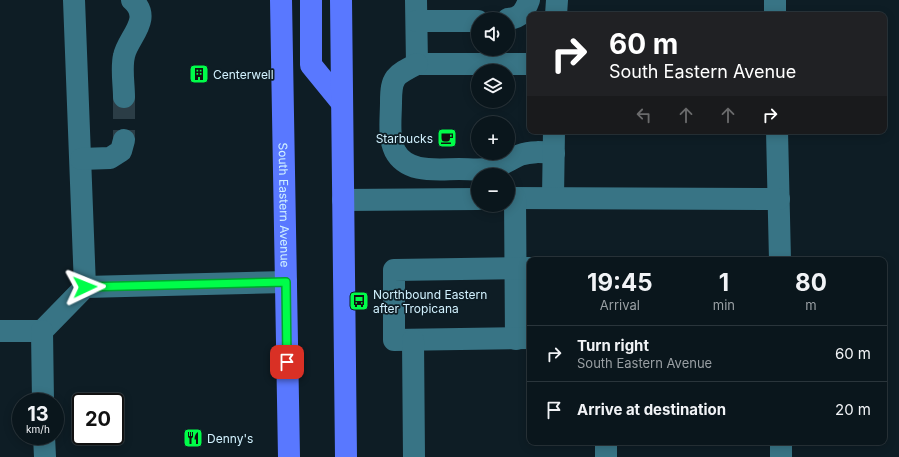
<!DOCTYPE html>
<meta charset="utf-8">
<style>
:root{--surface:#0a161c;--page:#182329;--text:#f1f3f6;--muted:#999fa3;--line:#2a353b}
body{margin:0;font-family:Inter,sans-serif;background:var(--page);color:var(--text);height:100vh;display:flex;flex-direction:column;font-size:15px;white-space:nowrap}
*{box-sizing:border-box;margin:0}
p{font-size:13px;color:var(--muted)}
.icon{flex:none;width:22px;height:22px;fill:none;stroke:currentColor;stroke-width:2;stroke-linecap:round;stroke-linejoin:round}
.map{position:relative;flex:1;overflow:hidden}
.sheet{position:absolute;left:527px;top:257px;width:360px;height:188px;display:flex;flex-direction:column;background:var(--surface);border-radius:8px;box-shadow:0 2px 10px #0003,0 0 0 1px var(--line)}
.sheet>*{flex:none}
.banner{position:absolute;left:527px;top:12px;width:360px;height:122px;border-radius:8px;box-shadow:0 2px 10px #0003,0 0 0 1px var(--line);background:#202124;color:#fff;overflow:hidden}
.buttons{position:absolute;left:471px;top:12px;display:grid;gap:8px}
.buttons a{display:grid;place-items:center;width:44px;height:44px;border-radius:50%;background:var(--surface);box-shadow:0 2px 10px #0003,0 0 0 1px var(--line);font-size:20px}
.speed{position:absolute;left:12px;top:393px;display:flex;gap:8px;font-size:20px;font-weight:700;text-align:center}
.speed>*{display:grid;place-content:center;width:52px;height:52px;border-radius:50%;background:var(--surface);box-shadow:0 2px 10px #0003,0 0 0 1px var(--line);line-height:1}
.speed small{font-size:10px;font-weight:400}
.speed .limit{border:2px solid #111;border-radius:6px;background:#fff;color:#111}
.pin{position:absolute;display:grid;place-items:center;width:34px;height:34px;color:#fff;margin:-17px;border-radius:8px;box-shadow:0 2px 6px #0006}
.me{position:absolute;width:44px;margin:-22px;rotate:88deg;stroke-linejoin:round;filter:drop-shadow(0 0 3px #0008)}
.turn{display:flex;align-items:center;gap:14px;height:84px;padding:0 16px;font-size:18px}
.turn .icon{width:52px;height:52px;stroke-width:2.5}
.turn b{display:block;font-size:28px;line-height:34px}
.lanes{display:flex;align-items:center;height:38px;padding:0 16px;background:#0003;justify-content:center;gap:20px;direction:ltr}
.lanes .off{opacity:.35}
.eta{display:flex;justify-content:space-evenly;align-items:center;height:68px;text-align:center}
.eta b{font-size:24px;font-weight:700;line-height:28px}
ul{padding:0;list-style:none}
li{display:flex;align-items:center;gap:12px;height:56px;padding:0 16px;border-top:1px solid var(--line)}
li div{flex:1}
li b{display:block;font-size:15px}
li em{font-style:normal}
.map>svg:first-child{display:block}
</style>
<div class="map">
<svg width="899" height="457" viewBox="0 0 899 457">
<rect width="100%" height="100%" fill="#0e1d25"/>
<g fill="none" stroke-linecap="round" stroke-linejoin="round">
<polyline stroke="#2b3d46" stroke-width="22" stroke-dasharray="22 11" stroke-linecap="butt" points="124,97 124,140"/>
<g stroke="#387485" stroke-width="22">
<polyline points="74,0 85,287"/>
<polyline points="416,0 417,64 530,64"/>
<polyline points="775,0 775,15"/>
<polyline points="556,15 557,0"/>
<path d="M508,19C521,18 525,11 529,0"/>
<polyline points="417,21 478,21"/>
<path d="M417,64C395,75 391,77 391,102C391,117 388,137 395,151C407,174 438,169 459,169C468,169 478,170 487,169C500,167 509,160 520,155C531,151 542,152 554,153"/>
<path d="M124,97C124,84 121,68 124,56C127,38 154,19 132,0"/>
<polyline points="777,131 780,260"/>
<polyline points="81,159 110,158 121,151 124,140"/>
<polyline points="553,197 554,131"/>
<polyline points="508,198 779,199"/>
<polyline points="515,198 516,339"/>
<polyline points="343,200 478,199"/>
<polyline points="530,268 394,270 394,340 530,338"/>
<polyline points="0,331 42,331 85,287 286,282"/>
<polyline points="42,331 43,402"/>
<polyline points="413,340 414,457"/>
<polyline points="44,436 45,457"/>
<polyline points="606,442 606,457"/>
<polyline points="781,442 781,457"/>
</g>
<g stroke="#5978ff" stroke-width="22">
<path id="s1" d="M281,0L289,457"/>
<polyline points="311,0 311,65 342,103"/>
<polyline points="341,0 346,457"/>
</g>
</g>
<g fill="none" stroke-linecap="round" stroke-linejoin="round">
<defs>
<polyline id="route" points="85,287 286,282 287,362"/>
</defs>
<use href="#route" stroke="#00a42f" stroke-width="10"/>
<use href="#route" stroke="#00fd49" stroke-width="7"/>
</g>
<defs>
<symbol id="building-square" viewBox="-11 -11 22 22"><rect x="-9" y="-9" width="18" height="18" rx="4" fill="#00fd49" stroke="#0e1d25"/><path d="M-4-6H4V6H1V3H-1V6H-4ZM-2.5-4.3h1.7v1.8h-1.7ZM.8-4.3h1.7v1.8H.8ZM-2.5-1h1.7V.8h-1.7ZM.8-1h1.7V.8H.8Z" fill="#111"/></symbol>
<symbol id="cafe-square" viewBox="-11 -11 22 22"><rect x="-9" y="-9" width="18" height="18" rx="4" fill="#00fd49" stroke="#0e1d25"/><path d="M-5.5-4.5H6V0H3Q3 3.5 0 3.5H-2.5Q-5.5 3.5-5.5 0ZM3-3.2v2h1.7v-2ZM-6 4.5H4V6H-6Z" fill="#111"/></symbol>
<symbol id="bus-square" viewBox="-11 -11 22 22"><rect x="-9" y="-9" width="18" height="18" rx="4" fill="#00fd49" stroke="#0e1d25"/><path d="M-5-6H5V4H4V6H2V4H-2V6H-4V4H-5ZM-3.5-4V0h7V-4ZM-3.5 1.2v1.5H-2V1.2ZM2 1.2v1.5H3.5V1.2Z" fill="#111"/></symbol>
<symbol id="restaurant-square" viewBox="-11 -11 22 22"><rect x="-9" y="-9" width="18" height="18" rx="4" fill="#00fd49" stroke="#0e1d25"/><path d="M-5-6h1v4h1v-4h1v4h1v-4h1v5L-1.5 .5V6h-2V.5L-5-1ZM5-6V6H3V1.5H1.5Q1.5-4 5-6Z" fill="#111"/></symbol>
</defs>
<g fill-rule="evenodd">
<use href="#building-square" x="188" y="63" width="22" height="22"/>
<use href="#cafe-square" x="436" y="127" width="22" height="22"/>
<use href="#bus-square" x="348" y="290" width="22" height="22"/>
<use href="#restaurant-square" x="182" y="427" width="22" height="22"/>
</g>
<g text-anchor="middle" dominant-baseline="central" stroke-width="3.5" stroke-linejoin="round" paint-order="stroke">
<g font-size="12" fill="#d2f2ff" stroke="#0e1d25" text-anchor="start">
<text x="213" y="74">Centerwell</text>
<text x="433" y="138" text-anchor="end">Starbucks</text>
<text x="373" y="294">Northbound Eastern<tspan x="373" dy="14">after Tropicana</tspan></text>
<text x="207" y="438">Denny's</text>
</g>
<g font-size="12" fill="#d2f2ff" stroke="#0e1d25">
<text stroke="none"><textPath href="#s1" startOffset="205">South Eastern Avenue</textPath></text>
</g>
</g>
</svg>
<div class="buttons">
<a><svg class="icon" aria-label="sound" viewBox="0 0 24 24"><path d="M4 9h4l5-4v14l-5-4H4zM17 9q2 3 0 6"/></svg></a>
<a><svg class="icon" aria-label="layers" viewBox="0 0 24 24"><path d="M12 4l9 5-9 5-9-5zM3 14l9 5 9-5"/></svg></a>
<a>+</a>
<a>−</a>
</div>
<div class="speed"><div>13<small>km/h</small></div><div class="limit">20</div></div>
<div class="pin" style="left:287px;top:362px;background:#d93025"><svg class="icon" aria-label="arrive" viewBox="0 0 24 24"><path d="M6 21V4h12l-3 4 3 4H6"/></svg></div>
<svg class="me" style="left:85px;top:287px" viewBox="-20 -20 40 40"><path d="M0-17L14 15 0 8-14 15z" fill="#00fd49" stroke="#fff" stroke-width="4"/></svg>
<div class="banner">
<div class="turn"><svg class="icon" aria-label="right" viewBox="0 0 24 24"><path d="M7 20v-9h11M14 6l5 5-5 5"/></svg><div><b>60 m</b>South Eastern Avenue</div></div>
<div class="lanes"><svg class="icon off" aria-label="left" viewBox="0 0 24 24"><path d="M17 20v-9H6M10 6l-5 5 5 5"/></svg><svg class="icon off" aria-label="ahead" viewBox="0 0 24 24"><path d="M12 20V5M6 11l6-6 6 6"/></svg><svg class="icon off" aria-label="ahead" viewBox="0 0 24 24"><path d="M12 20V5M6 11l6-6 6 6"/></svg><svg class="icon" aria-label="right" viewBox="0 0 24 24"><path d="M7 20v-9h11M14 6l5 5-5 5"/></svg></div>
</div>
<section class="sheet">
<div class="eta">
<div><b>19:45</b><p>Arrival</p></div>
<div><b>1</b><p>min</p></div>
<div><b>80</b><p>m</p></div>
</div>
<ul>
<li><svg class="icon" aria-label="right" viewBox="0 0 24 24"><path d="M7 20v-9h11M14 6l5 5-5 5"/></svg><div><b>Turn right</b><p>South Eastern Avenue</p></div><em>60 m</em></li>
<li><svg class="icon" aria-label="arrive" viewBox="0 0 24 24"><path d="M6 21V4h12l-3 4 3 4H6"/></svg><div><b>Arrive at destination</b></div><em>20 m</em></li>
</ul>
</section>
</div>
